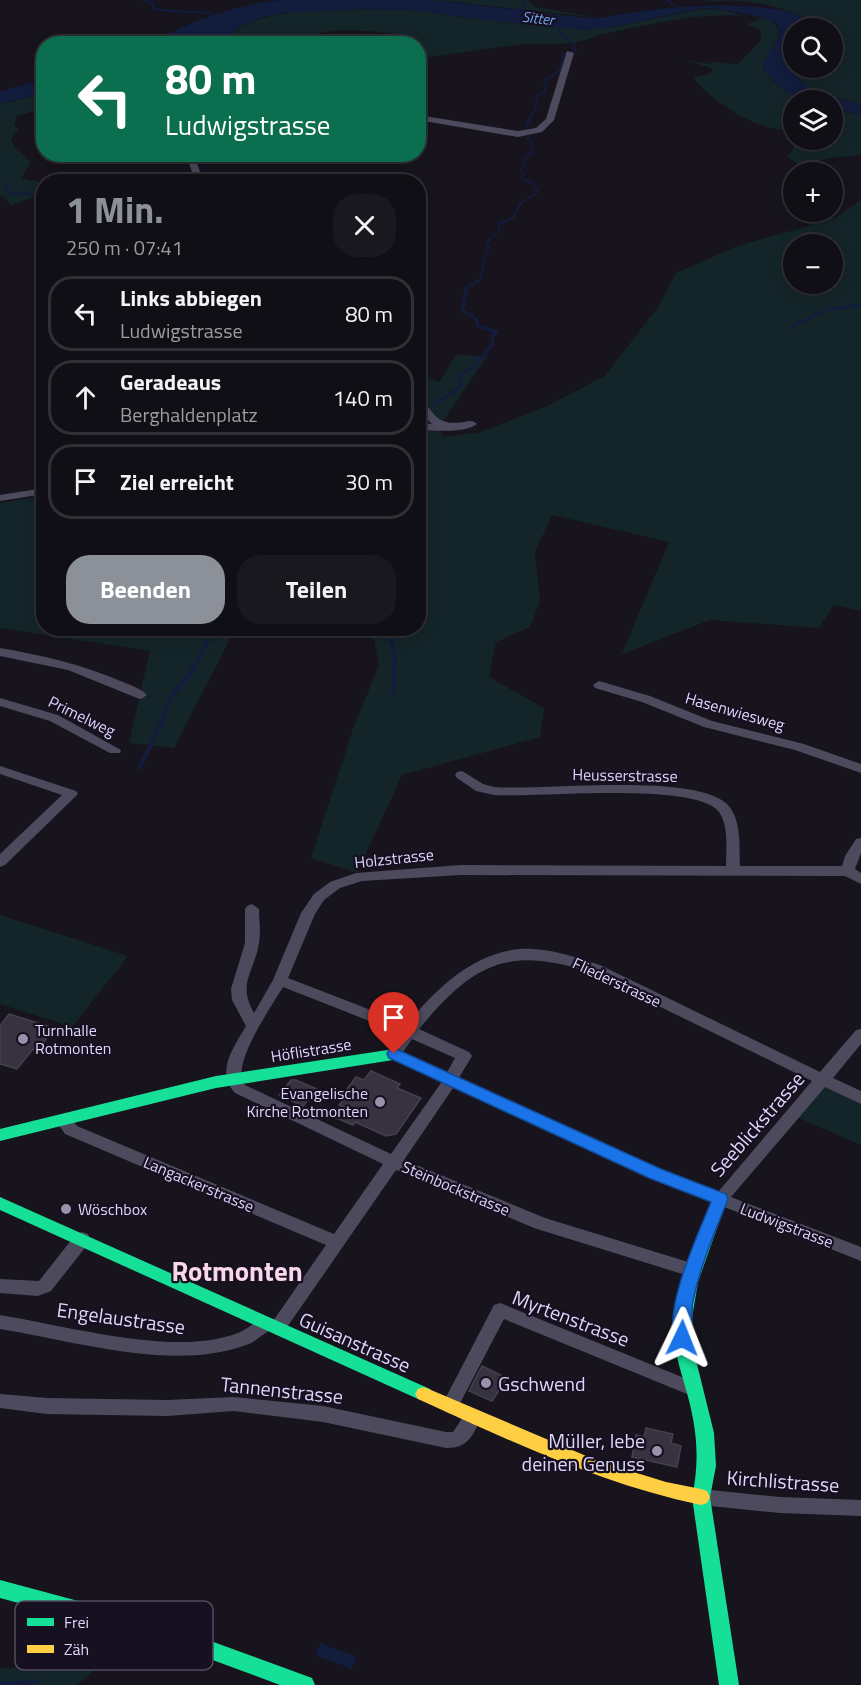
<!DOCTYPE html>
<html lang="de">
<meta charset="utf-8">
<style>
:root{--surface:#110f16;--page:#1a181f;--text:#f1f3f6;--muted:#9c9ca1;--line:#302f35;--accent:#8c9099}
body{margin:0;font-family:"Titillium Web",sans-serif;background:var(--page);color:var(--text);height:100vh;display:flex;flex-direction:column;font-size:22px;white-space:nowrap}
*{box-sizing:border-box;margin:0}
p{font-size:20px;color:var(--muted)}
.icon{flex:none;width:33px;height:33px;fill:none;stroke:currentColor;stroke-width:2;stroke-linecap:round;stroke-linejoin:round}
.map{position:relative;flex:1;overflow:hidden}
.details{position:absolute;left:36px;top:174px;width:390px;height:462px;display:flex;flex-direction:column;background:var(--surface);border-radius:24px;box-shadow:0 3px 15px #0003,0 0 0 2px var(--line)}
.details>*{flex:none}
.guide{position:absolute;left:36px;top:36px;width:390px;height:126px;border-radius:24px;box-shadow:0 3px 15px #0003,0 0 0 2px var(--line);background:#0b6e4f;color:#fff;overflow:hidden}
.fabs{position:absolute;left:783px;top:18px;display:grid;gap:12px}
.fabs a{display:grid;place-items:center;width:60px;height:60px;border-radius:50%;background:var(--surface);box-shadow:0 3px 15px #0003,0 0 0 2px var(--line);font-size:30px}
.pin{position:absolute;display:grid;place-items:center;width:51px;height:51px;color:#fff;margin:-62px -26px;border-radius:50% 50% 50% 0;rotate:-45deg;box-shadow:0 0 6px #0007}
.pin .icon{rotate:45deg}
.me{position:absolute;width:66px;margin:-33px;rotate:2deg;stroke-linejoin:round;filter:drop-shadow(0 0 4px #0008)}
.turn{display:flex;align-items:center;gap:21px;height:126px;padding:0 30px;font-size:27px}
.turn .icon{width:78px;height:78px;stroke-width:2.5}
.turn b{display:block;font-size:42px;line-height:51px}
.round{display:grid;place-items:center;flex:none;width:63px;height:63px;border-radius:24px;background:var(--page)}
.overview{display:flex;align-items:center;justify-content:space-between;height:102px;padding:0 30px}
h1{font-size:36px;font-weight:700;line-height:45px;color:var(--accent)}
.primary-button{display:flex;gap:12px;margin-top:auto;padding:12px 30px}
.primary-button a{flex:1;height:69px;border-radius:24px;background:var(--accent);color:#fff;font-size:24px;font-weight:700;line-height:69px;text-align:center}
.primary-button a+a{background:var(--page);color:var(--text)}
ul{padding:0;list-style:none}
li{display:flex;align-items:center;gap:18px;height:75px;margin:0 12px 9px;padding:0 18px;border:3px solid var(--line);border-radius:24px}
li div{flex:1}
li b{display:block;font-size:22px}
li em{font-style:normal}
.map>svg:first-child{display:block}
</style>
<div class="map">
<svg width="861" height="1685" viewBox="0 0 861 1685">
<rect width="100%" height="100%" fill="#17141d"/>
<g fill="#142529" fill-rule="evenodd">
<polygon points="436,0 528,0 536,7 600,18"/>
<path d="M703,0H861V104C845,100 814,94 802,83C797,78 791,66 788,59L793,54L794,68H832V28H813C807,11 758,2 740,1C729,0 712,3 703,0Z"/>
<path d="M331,9L411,10L483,20L583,30L608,28L703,9L723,10L743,16C693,12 646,26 598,35C574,48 541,42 515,45C483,49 451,54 419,59L418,44L402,43L401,34C359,31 329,24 289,43H199L237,32L239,27C268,13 298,11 331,9Z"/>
<path d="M747,14L772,20L779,30L777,42L762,65C770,84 787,91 805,100H794L793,133C780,129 766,128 753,122C738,116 700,91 694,77L709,74L714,69L686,60L711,64L714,62L738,64L761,40V30L747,24L761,19Z"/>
<polygon points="43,94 43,109 16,116 14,125 19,129 11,139 14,146 31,162 21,178 43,183 43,194 12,205 0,195 0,104"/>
<polygon points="833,110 861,114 861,155 829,158 802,166 787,157 799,140 832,140"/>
<path d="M861,200V611L834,605L819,628L710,620L622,654L669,542L552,515L535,552L540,601L530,627L496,642L489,677L544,708L540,737L402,775L357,873L311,858L353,729L379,665L372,629L418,628L419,375L439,382L456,355L487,356L439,427L443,437L480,432L545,407L605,376L658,307L676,273L738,246L835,218ZM794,244H832V284H794Z"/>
<polygon points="43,496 44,628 235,629 174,748 129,743 150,651 0,628 0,503"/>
<polygon points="0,915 128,956 72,1027 0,1004"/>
<polygon points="823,1079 861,1098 861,1145 792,1115"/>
<polygon points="108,1635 130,1639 77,1685 0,1685 0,1668 60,1666"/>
</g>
<g fill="#121c3c">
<path d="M280,0H433L586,18H600C662,7 726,0 787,11C797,15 809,18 813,28H794L793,54L787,59C800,92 828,97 861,104V114L833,109L832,100C824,100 815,102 808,100C791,98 769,80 762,65L779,38L780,30L776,23L760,16L716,9L703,8L608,28L583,30L483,20L412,10L359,9L281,13L263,17L238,27L236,32L198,43H147C196,21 226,7 280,0Z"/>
<polygon points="43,80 43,94 0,103 0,91"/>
<polygon points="320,1643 357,1657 352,1669 315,1655"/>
</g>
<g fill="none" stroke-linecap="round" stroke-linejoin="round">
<g stroke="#121c3c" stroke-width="2">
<path d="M143,0L153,3V8C173,14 194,9 216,15"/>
<polyline points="667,0 676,7"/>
<polyline points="516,11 524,7 526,0"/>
<polyline points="525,129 535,108 538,95 546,91 543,87 547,84 545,81 560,70 564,54 576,51 574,44 559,31 562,25"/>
<polyline points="0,182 8,187 6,191 9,193 44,195"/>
<path d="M476,283C487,273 480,259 489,248L486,243L500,230L499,224L514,217L521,203L538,192L533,184L522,178L524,174L521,170L525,163L524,159L532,152L533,146L528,138"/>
</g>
<g stroke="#121c3c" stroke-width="3">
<polyline points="794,330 793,326 826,310 861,305"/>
<polyline points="435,404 461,386 461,375 475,366 477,360 483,357 493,343 492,336 497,332 478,326 476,319 462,310 465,302 463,296 467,292 465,289 478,281"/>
<polyline points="381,628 378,634 391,639 392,643"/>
<polyline points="206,643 214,628"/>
</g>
<g stroke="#121c3c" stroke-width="4">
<polyline points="391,641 395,661 393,694"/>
<polyline points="139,768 161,724 170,698 191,672 207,641"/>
</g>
<polyline stroke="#121c3c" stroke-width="4.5" points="0,1684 36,1682"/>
</g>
<g fill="#37323f" stroke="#454050" stroke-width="1.5">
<polygon points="9,1014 54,1028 38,1050 33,1049 17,1069 0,1064 0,1026"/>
<polygon points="371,1071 400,1084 397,1088 421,1098 396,1134 386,1136 355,1122 353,1125 336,1118 345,1108 339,1105 351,1090 347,1089 356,1077 364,1080"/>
<polygon points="291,1080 296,1080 317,1089 303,1106 279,1095"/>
<polygon points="482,1366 507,1378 492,1401 469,1391"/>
<polygon points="646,1428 673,1434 671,1443 681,1446 677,1467 632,1457 636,1435 644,1437"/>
</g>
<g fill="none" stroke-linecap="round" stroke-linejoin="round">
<g fill="#4d4a5d" fill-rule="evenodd">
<polygon points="567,51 574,53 554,120 542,132 518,137 418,120 418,115 518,131 536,128 546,119"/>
<polygon points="186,154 194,154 200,172 199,182 191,182 192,172"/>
<path d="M418,396L422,397C434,416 439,426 464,422C470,421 472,420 477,424C463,434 436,430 418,430V424H432L418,409Z"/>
<polygon points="44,488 44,494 0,501 0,495"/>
<path d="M0,648C42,655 83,665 123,682C131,685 141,689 147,695L141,699L137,698L68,670L0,656Z"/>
<polygon points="599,681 650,696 712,721 804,744 861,764 861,773 795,750 704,727 642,702 595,688 593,685"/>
<polygon points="0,698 58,715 121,750 120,753 110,753 50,721 0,706"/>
<polygon points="0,766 76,791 78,794 5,865 0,867 0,854 62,795 0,774"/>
<path d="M462,771L483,784L494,787C544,791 692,772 727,804C742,819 739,847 740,866H842L845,856L856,839L861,838V853L855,869L861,873V884L845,876L461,875L362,881L340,888L324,900L315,914L288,978L407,1024C438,986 480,946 533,949C556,950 578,958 600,965L820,1072L856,1030L861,1029V1044L833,1078L861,1091V1104L825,1087L731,1197L861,1247V1261L714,1203L712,1199L812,1081L589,972C507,945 472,965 419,1029L469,1052L472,1056L451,1091L404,1160L545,1218L698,1265L700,1270L698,1275L692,1277L534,1228L396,1170L283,1333L277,1335L270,1330C262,1335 255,1342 246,1345C173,1372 75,1341 0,1329V1315C61,1325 156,1351 216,1339C223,1337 231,1336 238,1333C248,1329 256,1321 266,1317L273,1321L326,1245L65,1134L56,1121L59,1117C68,1114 71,1119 77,1126L334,1234L383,1164L235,1093C215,1071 234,1047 246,1026L232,1000L231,989L245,943V909L247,906L252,904L259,909C259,920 261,932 259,943C254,973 237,983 254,1013L273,980L301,913L314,894L330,882L356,873L461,865L726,866C726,850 729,826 719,812C696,781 536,798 494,795L476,791L457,778L455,775L457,772ZM283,987L400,1033L386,1054L389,1058H399L412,1039L455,1058L441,1083L391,1154L245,1085C229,1066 272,1006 283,987Z"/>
<polygon points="82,1232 88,1234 90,1239 88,1244 51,1291 38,1296 0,1293 0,1279 39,1281 76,1234"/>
<polygon points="500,1303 699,1384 702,1389 699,1394 693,1396 687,1394 504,1319 456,1411 450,1414 444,1411 441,1406 444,1401 494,1305"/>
<path d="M0,1394L47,1398L167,1400L234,1397L323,1406L446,1432H453L467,1411L473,1408L479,1411L482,1416C473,1435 469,1448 446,1448L323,1422L234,1411L167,1416L47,1414L0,1408Z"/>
<polygon points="701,1489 780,1497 861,1500 861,1516 780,1513 701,1505 695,1503 692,1497 695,1491"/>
</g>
<g fill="#16e098" fill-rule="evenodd">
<polygon points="394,1049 493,1093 496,1097 493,1101 483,1101 393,1060 216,1088 0,1141 0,1129 216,1076"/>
<polygon points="0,1197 430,1389 433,1394 430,1399 424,1401 418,1399 0,1210"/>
<path d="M709,1222L715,1223L717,1228L698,1282L691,1324L694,1352L714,1433L716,1466L710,1497L739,1685H719L692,1497C700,1460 697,1429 687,1393C682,1375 676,1357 674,1339C670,1300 687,1263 701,1228L703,1223Z"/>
<polygon points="0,1580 164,1624 312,1678 315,1685 280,1685 164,1642 0,1598"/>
</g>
<g fill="#ffcf43" fill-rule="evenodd">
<polygon points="488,1091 661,1169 726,1195 728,1199 715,1233 709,1234 703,1233 701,1228 711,1202 649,1177 483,1101 480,1097 483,1093"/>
<path d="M424,1387L598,1461L666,1482L701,1489L707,1491L710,1497L707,1503L701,1505C601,1484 510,1441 418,1399L415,1394L418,1389Z"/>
</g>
</g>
<path fill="#1a73e8" stroke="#114b97" stroke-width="1.5" d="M394,1048L661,1169L726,1194L728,1199C715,1232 700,1266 693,1301C690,1314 695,1330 689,1343L682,1345L676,1343C661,1313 699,1232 711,1202L649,1178L389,1058L387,1054L389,1050Z"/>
<g fill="#9992ad" stroke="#161021" stroke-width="2">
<circle cx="23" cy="1039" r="6"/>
<circle cx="380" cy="1102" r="6"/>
<circle cx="66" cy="1209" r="6"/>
<circle cx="486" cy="1383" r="6"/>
<circle cx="657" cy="1451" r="6"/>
</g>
<g text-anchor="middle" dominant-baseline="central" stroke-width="4.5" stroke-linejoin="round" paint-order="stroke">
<g font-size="15" font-style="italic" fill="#70a3ed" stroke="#161021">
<text transform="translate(538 18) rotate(6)">Sitter</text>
</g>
<g font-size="16" fill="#dfd6fa" stroke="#161021">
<text transform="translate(735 711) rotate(16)">Hasenwiesweg</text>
<text transform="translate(82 716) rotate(26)">Primelweg</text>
<text transform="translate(625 775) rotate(1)">Heusserstrasse</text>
<text transform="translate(394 858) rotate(-6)">Holzstrasse</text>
<text transform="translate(617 982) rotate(25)">Fliederstrasse</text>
<text transform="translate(311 1050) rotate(-9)">Höflistrasse</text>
<text transform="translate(199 1184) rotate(23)">Langackerstrasse</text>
<text transform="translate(456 1188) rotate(23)">Steinbockstrasse</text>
<text transform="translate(787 1225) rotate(21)">Ludwigstrasse</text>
</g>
<g font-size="16" fill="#dfd6fa" stroke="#161021" text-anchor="start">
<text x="35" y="1030">Turnhalle<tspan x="35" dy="18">Rotmonten</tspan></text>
<text x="368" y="1093" text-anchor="end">Evangelische<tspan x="368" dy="18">Kirche Rotmonten</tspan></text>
<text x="78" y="1209">Wöschbox</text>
</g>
<g font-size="20" fill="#dfd6fa" stroke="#161021">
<text transform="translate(757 1124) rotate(-49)">Seeblickstrasse</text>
<text transform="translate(121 1318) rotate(8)">Engelaustrasse</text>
<text transform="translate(571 1318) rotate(21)">Myrtenstrasse</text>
<text transform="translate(355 1342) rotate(24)">Guisanstrasse</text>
<text transform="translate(282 1390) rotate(6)">Tannenstrasse</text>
<text transform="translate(783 1481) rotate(4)">Kirchlistrasse</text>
</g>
<g font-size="20" fill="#dfd6fa" stroke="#161021" text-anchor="start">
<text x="498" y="1383">Gschwend</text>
<text x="645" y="1440" text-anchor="end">Müller, lebe<tspan x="645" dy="23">deinen Genuss</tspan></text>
</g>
<g font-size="27" font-weight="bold" fill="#fad8e9" stroke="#161021">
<text x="237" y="1270">Rotmonten</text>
</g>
</g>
<rect x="15" y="1601" width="198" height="69" rx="9" fill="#161021" stroke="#524b62" stroke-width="1.5"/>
<rect x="27" y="1618" width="27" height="8" fill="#16e098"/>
<rect x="27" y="1645" width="27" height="8" fill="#ffcf43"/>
<g font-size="16" fill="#dfd6fa">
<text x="64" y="1628">Frei</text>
<text x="64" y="1655">Zäh</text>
</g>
</svg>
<div class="fabs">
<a><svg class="icon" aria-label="search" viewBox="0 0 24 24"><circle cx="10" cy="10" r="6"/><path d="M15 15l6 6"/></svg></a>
<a><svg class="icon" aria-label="layers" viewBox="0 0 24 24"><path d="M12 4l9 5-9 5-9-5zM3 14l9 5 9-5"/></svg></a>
<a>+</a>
<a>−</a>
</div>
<div class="pin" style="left:394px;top:1054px;background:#d93025"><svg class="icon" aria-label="arrive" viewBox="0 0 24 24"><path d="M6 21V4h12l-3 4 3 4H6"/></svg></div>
<svg class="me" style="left:682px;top:1338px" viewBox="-20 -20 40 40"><path d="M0-17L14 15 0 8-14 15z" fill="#1a73e8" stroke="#fff" stroke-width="4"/></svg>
<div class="guide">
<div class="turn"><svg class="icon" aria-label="left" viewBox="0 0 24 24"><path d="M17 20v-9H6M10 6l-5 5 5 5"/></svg><div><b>80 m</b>Ludwigstrasse</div></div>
</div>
<section class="details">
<div class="overview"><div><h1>1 Min.</h1><p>250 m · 07:41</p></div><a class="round"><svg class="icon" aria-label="close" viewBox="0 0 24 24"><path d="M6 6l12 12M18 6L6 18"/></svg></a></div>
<ul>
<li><svg class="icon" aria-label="left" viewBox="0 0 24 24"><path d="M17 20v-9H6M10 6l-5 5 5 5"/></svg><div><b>Links abbiegen</b><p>Ludwigstrasse</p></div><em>80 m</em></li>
<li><svg class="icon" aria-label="ahead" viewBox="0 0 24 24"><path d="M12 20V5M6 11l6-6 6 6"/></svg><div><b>Geradeaus</b><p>Berghaldenplatz</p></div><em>140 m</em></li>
<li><svg class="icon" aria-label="arrive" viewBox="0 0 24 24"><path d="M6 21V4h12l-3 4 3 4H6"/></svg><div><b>Ziel erreicht</b></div><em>30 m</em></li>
</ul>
<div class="primary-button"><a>Beenden</a><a>Teilen</a></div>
</section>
</div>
